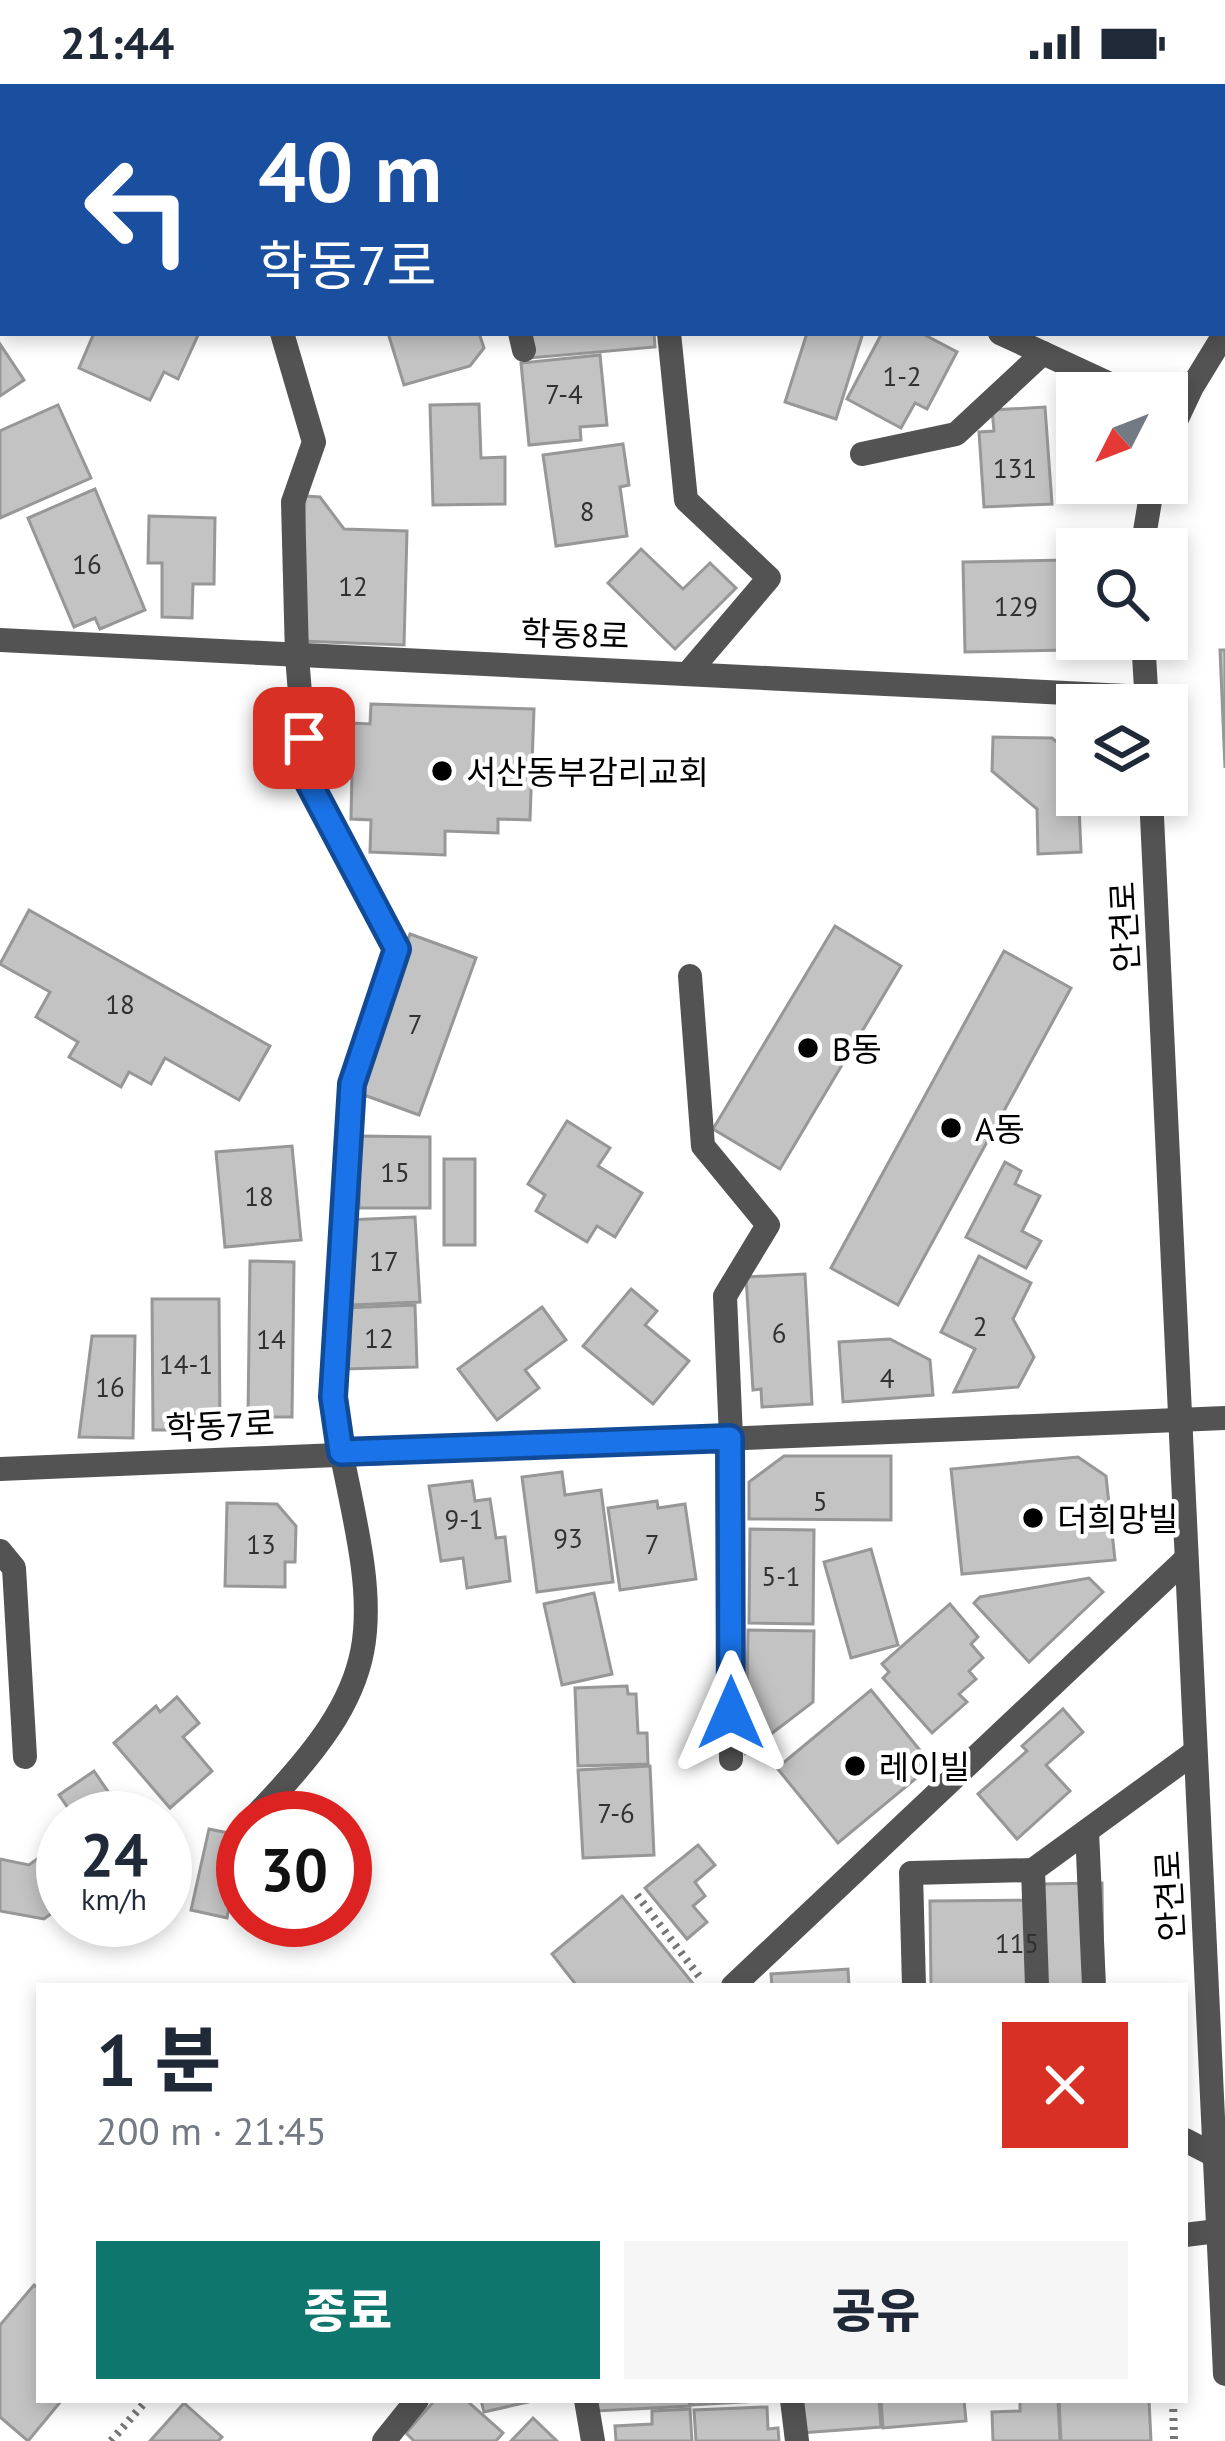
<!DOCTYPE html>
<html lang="ko">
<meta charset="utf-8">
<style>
:root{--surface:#fff;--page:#f6f6f7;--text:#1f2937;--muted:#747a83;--accent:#0f766e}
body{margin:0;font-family:"PT Sans","Noto Sans KR",sans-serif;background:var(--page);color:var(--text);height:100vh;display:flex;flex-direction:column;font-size:45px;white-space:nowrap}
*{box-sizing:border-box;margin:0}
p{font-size:39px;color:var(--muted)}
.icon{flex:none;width:66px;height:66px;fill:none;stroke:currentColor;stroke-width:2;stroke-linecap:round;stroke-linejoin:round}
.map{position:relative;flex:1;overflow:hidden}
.panel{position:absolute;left:36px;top:1899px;width:1152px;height:420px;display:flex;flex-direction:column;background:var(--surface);border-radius:0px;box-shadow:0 6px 18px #0003}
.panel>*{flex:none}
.banner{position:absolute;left:0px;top:0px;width:1227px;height:252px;box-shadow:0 6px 18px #0003;background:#1a4fa0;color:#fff;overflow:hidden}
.needle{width:78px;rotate:228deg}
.fabs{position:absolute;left:1056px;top:288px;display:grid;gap:24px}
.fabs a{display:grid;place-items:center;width:132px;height:132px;border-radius:0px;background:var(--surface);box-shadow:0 6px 18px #0003;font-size:60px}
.speed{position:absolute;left:36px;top:1707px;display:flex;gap:24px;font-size:60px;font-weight:700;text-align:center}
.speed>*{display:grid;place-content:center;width:156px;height:156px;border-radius:50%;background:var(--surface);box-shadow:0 6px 18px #0003;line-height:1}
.speed small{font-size:30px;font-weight:400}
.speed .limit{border:18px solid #d22;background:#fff;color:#111}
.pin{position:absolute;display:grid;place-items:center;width:102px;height:102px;color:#fff;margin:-51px;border-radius:24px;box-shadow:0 6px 18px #0006}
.me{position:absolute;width:132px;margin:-66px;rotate:0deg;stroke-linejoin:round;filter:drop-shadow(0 0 9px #0008)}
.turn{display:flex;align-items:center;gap:42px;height:252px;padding:0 60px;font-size:54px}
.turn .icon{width:156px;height:156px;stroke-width:2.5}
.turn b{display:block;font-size:84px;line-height:102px}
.round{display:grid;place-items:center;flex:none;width:126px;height:126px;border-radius:0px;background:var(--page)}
.headline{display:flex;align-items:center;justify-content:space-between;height:204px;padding:0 60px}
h1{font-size:72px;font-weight:800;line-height:90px}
.button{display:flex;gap:24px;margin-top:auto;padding:24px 60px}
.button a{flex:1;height:138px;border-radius:0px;background:var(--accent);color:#fff;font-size:48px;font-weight:800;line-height:138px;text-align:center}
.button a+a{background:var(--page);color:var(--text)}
.status{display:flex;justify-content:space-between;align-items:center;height:84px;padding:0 60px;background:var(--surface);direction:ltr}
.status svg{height:33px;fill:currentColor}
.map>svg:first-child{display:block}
</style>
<div class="status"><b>21:44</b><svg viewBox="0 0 49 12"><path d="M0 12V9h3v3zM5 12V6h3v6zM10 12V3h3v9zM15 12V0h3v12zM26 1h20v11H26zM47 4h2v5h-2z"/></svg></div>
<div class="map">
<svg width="1225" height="2357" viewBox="0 0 1225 2357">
<rect width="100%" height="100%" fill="#fff"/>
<g fill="#c3c3c3" stroke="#979797" stroke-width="3">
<polygon points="0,0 23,3 3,3 3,124"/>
<polygon points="94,249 199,249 178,295 164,288 150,316 79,284"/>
<polygon points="388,249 479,249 484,264 470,282 404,301"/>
<polygon points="527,249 654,249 655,263 530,274"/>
<polygon points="807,249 863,249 836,335 785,318"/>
<polygon points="882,249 921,249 957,268 927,325 915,319 901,344 847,315"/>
<polygon points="0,260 24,296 0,312"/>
<polygon points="600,271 607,341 580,343 581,356 529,361 521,279"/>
<polygon points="479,320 481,374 505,373 505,420 433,421 430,321"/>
<polygon points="58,321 91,394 0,434 0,347"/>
<polygon points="1045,323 1052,420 984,423 979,348 994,347 992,326"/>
<polygon points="623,360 629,401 620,403 627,452 556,462 543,371"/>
<polygon points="95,405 145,526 100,545 95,534 74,543 28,434"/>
<polygon points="305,412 320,413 344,445 407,447 404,561 300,557"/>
<polygon points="149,432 215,434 214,500 193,500 192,534 162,533 162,479 148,479"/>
<polygon points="641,465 683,505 710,479 736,504 675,565 608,499"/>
<polygon points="1067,476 1069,566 965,568 963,478"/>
<polygon points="1220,566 1225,566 1225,684"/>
<polygon points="371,620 534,625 530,736 498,735 498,749 445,747 445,771 370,768 371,736 351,735 353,639 370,640"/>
<polygon points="993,653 1052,654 1077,674 1081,768 1038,770 1037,725 992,687"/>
<polygon points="29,826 270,962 239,1016 165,974 151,1000 129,988 121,1003 69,973 78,958 36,933 50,908 0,880"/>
<polygon points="835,842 901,882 780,1085 713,1045"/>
<polygon points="410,850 476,874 419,1031 353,1007"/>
<polygon points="1004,867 1071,904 898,1221 831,1184"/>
<polygon points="567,1037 610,1064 598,1082 642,1109 615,1153 597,1142 587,1158 536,1127 545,1111 528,1100"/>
<polygon points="360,1052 430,1053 430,1124 359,1124"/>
<polygon points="292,1062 301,1156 225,1163 216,1068"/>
<rect x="444" y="1075" width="31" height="86"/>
<polygon points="1005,1078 1021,1087 1015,1100 1040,1112 1022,1147 1041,1157 1026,1184 966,1153"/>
<polygon points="415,1133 420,1218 352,1221 347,1136"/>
<polygon points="979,1172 1031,1199 1013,1235 1034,1273 1018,1303 954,1308 975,1265 941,1248"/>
<polygon points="250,1177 294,1178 292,1333 248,1333"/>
<polygon points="805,1190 812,1320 762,1323 761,1305 753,1306 746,1193"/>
<polygon points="631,1205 657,1227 645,1241 689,1277 653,1320 583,1262"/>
<polygon points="152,1215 219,1215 220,1346 153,1346"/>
<polygon points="415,1221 417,1283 344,1285 342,1224"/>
<polygon points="542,1223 566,1256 525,1286 539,1304 497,1336 458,1285"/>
<polygon points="92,1252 135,1252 133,1354 79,1353"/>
<polygon points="890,1255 930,1276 933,1311 843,1318 839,1258"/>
<polygon points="784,1372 891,1372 891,1436 749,1435 749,1398"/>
<polygon points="1078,1373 1106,1392 1115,1476 962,1490 951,1385"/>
<polygon points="562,1388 565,1411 601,1406 613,1498 537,1508 522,1393"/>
<polygon points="472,1397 475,1417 490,1415 496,1454 505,1453 510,1497 467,1504 463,1474 441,1477 429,1402"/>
<polygon points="657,1417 658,1424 685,1420 696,1495 620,1506 608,1424"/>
<polygon points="227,1419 277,1420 296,1442 295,1478 285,1478 285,1503 225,1502"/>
<polygon points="750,1445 814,1446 813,1540 749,1539"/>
<polygon points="871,1465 898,1561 851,1574 824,1478"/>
<polygon points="1089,1494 1103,1508 1029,1578 974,1519 980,1513"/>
<polygon points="594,1509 612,1590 562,1601 544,1520"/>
<polygon points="950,1520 978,1553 971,1560 983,1574 969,1587 976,1595 959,1610 967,1618 932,1649 883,1594 889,1588 882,1580"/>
<polygon points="748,1546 814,1547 813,1618 746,1669"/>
<polygon points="627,1602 628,1610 636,1610 638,1649 647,1649 648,1680 578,1682 575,1604"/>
<polygon points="871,1606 932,1681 838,1759 777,1684"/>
<polygon points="177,1613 199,1639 183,1653 212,1687 170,1724 114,1659 156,1622 160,1628"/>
<polygon points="1063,1625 1083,1648 1046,1681 1070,1707 1017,1755 978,1710 1027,1667 1022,1662"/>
<polygon points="650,1682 654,1771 583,1774 578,1686"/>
<polygon points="94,1687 126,1734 75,1734 59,1711"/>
<polygon points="209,1745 243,1752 227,1834 191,1826"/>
<polygon points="63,1756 63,1821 44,1835 0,1827 0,1775 29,1781"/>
<polygon points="698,1761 715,1781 695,1798 705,1812 693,1822 707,1838 687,1855 645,1804"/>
<polygon points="1102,1799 1103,1902 931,1902 930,1817 1041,1816 1040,1800"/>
<polygon points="622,1812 695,1902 577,1902 552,1870"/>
<polygon points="848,1885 849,1902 772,1902 771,1890"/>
<polygon points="34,2201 39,2205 39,2316 62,2316 28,2357 0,2333 0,2241"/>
<polygon points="435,2316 466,2316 503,2349 496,2357 414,2357 406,2349"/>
<polygon points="481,2316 537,2316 484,2328"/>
<polygon points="595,2316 689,2316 690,2322 596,2327"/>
<polygon points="692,2316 778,2316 692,2321"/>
<polygon points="798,2316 879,2316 881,2343 801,2349"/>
<polygon points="881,2316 964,2316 966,2337 883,2344"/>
<polygon points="1020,2316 1058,2316 1060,2357 993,2357 992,2328 1020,2327"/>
<polygon points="1059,2316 1149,2316 1151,2357 1061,2357"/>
<polygon points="184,2319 222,2353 218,2357 150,2357"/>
<polygon points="767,2323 768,2345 778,2344 779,2357 696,2357 694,2326"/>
<polygon points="690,2325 692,2357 616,2357 615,2342 652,2340 652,2327"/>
<polygon points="533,2334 557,2357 511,2357"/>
</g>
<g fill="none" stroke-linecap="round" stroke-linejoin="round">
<g stroke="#757575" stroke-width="8" stroke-dasharray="3 6" stroke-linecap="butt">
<polyline points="637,1811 702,1896"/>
<polyline points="1173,2316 1174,2357"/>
<polyline points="111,2357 147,2316"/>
</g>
<g stroke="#535353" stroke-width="24">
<polyline points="0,1467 14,1484 25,1673"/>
<path d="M254,1733C388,1595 380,1549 341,1368"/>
<polyline points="1087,1747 1094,1902"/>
<polyline points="914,1902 911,1789 1033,1786"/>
<polyline points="1037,1902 1033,1786 1195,1668"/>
<polyline points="1185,2056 1214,2071"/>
<polyline points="586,2316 593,2357"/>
<polyline points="792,2316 797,2357"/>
</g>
<g stroke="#535353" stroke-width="24">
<polyline points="54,0 60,3"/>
<polyline points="278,0 281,3"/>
<polyline points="459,0 466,3"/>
<polyline points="145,3 147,0"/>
<polyline points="423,3 424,0"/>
<polyline points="779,3 782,0"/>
<polyline points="282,249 314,358 293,418 297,572 307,695 397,865 352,1000 333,1313 341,1368"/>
<polyline points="520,249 524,266"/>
<polyline points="669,249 686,416 769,494 689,588"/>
<polyline points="1000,249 1129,309"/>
<polyline points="862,370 956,350 1043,269"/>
<polyline points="0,556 1147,613"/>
<polyline points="690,892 703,1062 768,1141 725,1212 731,1354 731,1675"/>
<polyline points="0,1385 1225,1334"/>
<polyline points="733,1902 1186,1475"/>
<polyline points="1185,2151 1217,2147"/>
<polyline points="384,2357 417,2316"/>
</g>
<g stroke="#535353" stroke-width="24">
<polyline points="1167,356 1192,303 1225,249"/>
<polyline points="1142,465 1153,399"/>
<polyline points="1143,555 1147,621"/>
<polyline points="1151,711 1225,2290"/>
</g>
</g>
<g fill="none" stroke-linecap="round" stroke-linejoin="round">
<defs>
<polyline id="route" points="304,654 307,695 397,865 352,1000 333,1313 341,1368 730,1354 731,1629"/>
</defs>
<use href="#route" stroke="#114b97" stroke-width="30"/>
<use href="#route" stroke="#1a73e8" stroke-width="21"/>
</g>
<g fill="#000" stroke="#fff" stroke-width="4.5">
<circle cx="442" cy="687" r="12"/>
<circle cx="808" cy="964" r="12"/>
<circle cx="951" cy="1044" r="12"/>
<circle cx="1033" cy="1434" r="12"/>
<circle cx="855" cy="1682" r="12"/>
</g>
<g text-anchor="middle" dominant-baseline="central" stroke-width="9" stroke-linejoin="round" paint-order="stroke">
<g font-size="27" fill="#313131">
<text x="902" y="292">1-2</text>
<text x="564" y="310">7-4</text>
<text x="1015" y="384">131</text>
<text x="587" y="427">8</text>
<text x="87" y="480">16</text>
<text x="353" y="502">12</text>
<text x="1016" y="522">129</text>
<text x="120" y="920">18</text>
<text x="415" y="940">7</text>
<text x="395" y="1088">15</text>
<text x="259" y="1112">18</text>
<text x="384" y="1177">17</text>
<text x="980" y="1242">2</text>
<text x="779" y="1249">6</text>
<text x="379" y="1254">12</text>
<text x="271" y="1255">14</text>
<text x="186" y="1280">14-1</text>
<text x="887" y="1294">4</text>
<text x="110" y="1303">16</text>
<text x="820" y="1417">5</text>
<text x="464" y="1435">9-1</text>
<text x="568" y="1454">93</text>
<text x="261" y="1460">13</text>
<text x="652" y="1460">7</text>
<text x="781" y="1492">5-1</text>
<text x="616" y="1729">7-6</text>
<text x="1017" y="1859">115</text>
</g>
<g font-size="33" fill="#000" stroke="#fff">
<text transform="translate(575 550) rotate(2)">학동8로</text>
<text transform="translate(1124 843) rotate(-93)">안견로</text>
<text transform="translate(220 1341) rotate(-3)">학동7로</text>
<text transform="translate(1169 1812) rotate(-93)">안견로</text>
</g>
<g font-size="33" fill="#000" stroke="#fff" text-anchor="start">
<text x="466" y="687">서산동부감리교회</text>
<text x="832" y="964">B동</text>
<text x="975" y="1044">A동</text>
<text x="1057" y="1434">더희망빌</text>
<text x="879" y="1682">레이빌</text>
</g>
</g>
</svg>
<div class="fabs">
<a><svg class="needle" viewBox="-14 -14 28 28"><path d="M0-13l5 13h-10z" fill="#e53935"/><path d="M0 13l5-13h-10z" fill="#747a83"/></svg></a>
<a><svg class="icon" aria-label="search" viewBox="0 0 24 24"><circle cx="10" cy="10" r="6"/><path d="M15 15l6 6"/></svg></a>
<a><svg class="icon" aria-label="layers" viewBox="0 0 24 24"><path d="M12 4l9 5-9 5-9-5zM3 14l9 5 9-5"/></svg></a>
</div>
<div class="speed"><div>24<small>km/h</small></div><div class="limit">30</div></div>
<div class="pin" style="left:304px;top:654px;background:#d93025"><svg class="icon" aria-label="arrive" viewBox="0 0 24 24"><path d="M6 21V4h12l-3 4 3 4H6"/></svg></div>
<svg class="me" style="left:731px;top:1629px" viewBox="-20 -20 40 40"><path d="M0-17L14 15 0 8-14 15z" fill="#1a73e8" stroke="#fff" stroke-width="4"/></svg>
<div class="banner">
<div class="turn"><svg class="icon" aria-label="left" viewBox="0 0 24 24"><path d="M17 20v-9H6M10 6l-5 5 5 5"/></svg><div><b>40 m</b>학동7로</div></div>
</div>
<section class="panel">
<div class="headline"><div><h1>1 분</h1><p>200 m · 21:45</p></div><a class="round" style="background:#d93025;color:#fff"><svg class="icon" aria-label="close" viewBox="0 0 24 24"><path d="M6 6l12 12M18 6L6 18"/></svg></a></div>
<div class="button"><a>종료</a><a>공유</a></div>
</section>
</div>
